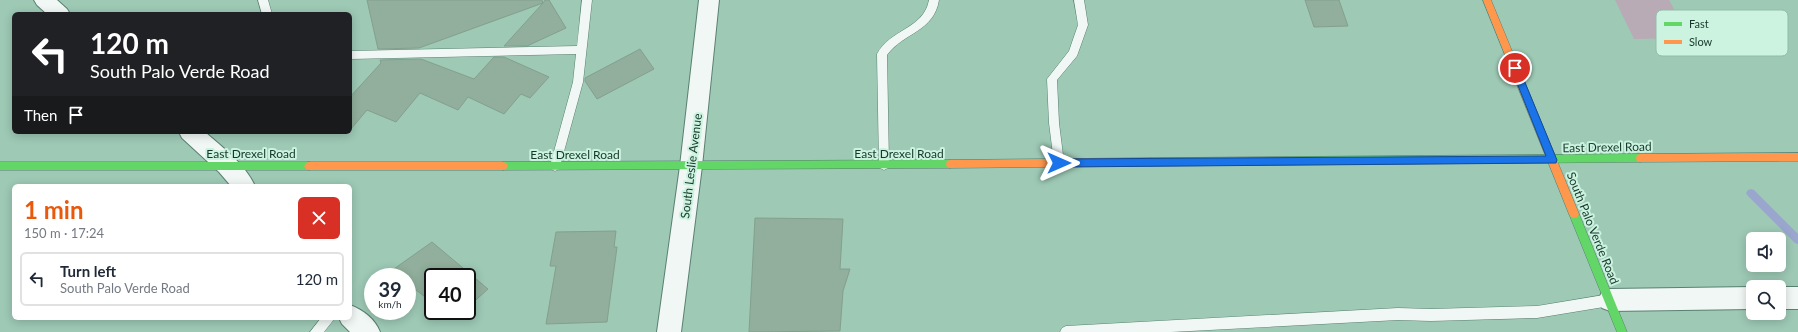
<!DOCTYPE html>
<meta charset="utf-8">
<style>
:root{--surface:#fff;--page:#f6f6f7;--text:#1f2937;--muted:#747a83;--line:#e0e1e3;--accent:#ea580c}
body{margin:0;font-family:Lato,sans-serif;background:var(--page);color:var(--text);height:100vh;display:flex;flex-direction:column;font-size:15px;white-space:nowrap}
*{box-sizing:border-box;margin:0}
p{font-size:13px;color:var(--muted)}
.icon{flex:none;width:22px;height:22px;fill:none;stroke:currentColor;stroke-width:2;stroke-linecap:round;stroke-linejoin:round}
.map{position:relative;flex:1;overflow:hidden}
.panel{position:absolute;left:12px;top:184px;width:340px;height:136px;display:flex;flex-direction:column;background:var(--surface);border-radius:6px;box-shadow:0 2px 10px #0003}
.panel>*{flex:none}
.banner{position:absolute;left:12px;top:12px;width:340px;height:122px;border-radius:6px;box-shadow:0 2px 10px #0003;background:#202124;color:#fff;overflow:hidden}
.buttons{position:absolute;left:1746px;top:232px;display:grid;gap:8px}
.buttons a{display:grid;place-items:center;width:40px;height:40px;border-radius:6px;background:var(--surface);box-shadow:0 2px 10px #0003;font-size:20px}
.speed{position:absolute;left:364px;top:268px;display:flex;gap:8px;font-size:20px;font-weight:700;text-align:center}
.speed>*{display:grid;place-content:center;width:52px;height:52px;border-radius:50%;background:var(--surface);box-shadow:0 2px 10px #0003;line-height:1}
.speed small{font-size:10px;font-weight:400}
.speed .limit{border:2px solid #111;border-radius:6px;background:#fff;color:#111}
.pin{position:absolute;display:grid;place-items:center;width:34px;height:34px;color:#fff;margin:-17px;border:2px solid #fff;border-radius:50%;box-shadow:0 1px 4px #0007}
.me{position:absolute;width:44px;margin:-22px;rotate:90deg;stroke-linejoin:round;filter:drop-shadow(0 0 3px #0008)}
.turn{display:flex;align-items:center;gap:14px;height:84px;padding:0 12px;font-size:18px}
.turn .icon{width:52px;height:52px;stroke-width:2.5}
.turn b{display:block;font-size:28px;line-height:34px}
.then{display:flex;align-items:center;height:38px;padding:0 12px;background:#0003;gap:8px;font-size:15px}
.round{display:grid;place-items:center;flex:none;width:42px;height:42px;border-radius:6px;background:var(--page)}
.summary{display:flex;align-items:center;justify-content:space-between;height:68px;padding:0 12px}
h1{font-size:24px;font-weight:700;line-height:30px;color:var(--accent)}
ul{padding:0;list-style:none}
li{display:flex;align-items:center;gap:12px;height:54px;margin:0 8px 6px;padding:0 4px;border:2px solid var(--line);border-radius:6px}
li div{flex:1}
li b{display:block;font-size:15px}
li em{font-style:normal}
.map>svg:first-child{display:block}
</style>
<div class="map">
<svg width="1798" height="332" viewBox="0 0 1798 332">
<rect width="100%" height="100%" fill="#9dc9b5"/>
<polygon fill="#b8abb5" points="1615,0 1669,0 1690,38 1634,39"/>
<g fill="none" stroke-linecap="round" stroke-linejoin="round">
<polygon fill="#9aa6ce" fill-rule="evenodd" points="1751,189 1754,190 1798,234 1798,244 1795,243 1748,196 1746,193 1748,190"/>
</g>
<g fill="#91af9c" stroke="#83a08d">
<polygon points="367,0 542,0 543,3 545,0 549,0 566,28 527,46 504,46 543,3 419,48 378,49"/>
<polygon points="1305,0 1339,0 1348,26 1314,27"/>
<polygon points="640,49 654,69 597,99 585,81 585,78"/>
<polygon points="494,57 504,57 549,77 530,98 521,94 504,114 468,97 458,110 420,93 396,122 367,110 350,130 350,97 381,63 380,60 421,59 474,79"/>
<polygon points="755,218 843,219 840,269 850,269 843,291 840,331 749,332"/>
<polygon points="616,231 614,247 617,247 607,322 546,324 556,266 550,266 556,232"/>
<polygon points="432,242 488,289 467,308 467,277 433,277 433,303 407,283 407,277 399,277 391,271"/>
<polygon points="443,311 464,311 454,319"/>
</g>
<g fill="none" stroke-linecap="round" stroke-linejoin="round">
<defs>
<g id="lane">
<polygon points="258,0 268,0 272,14 262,14"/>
<polygon points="582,0 592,0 583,82 560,166 559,169 555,171 551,169 550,166 573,82 576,54 350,59 350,51 577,46"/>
<path d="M929,0H939C934,32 904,32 887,55L889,165L888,168L884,170L880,168L879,165L877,54C890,29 924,29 929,0Z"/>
<polygon points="1074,0 1084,0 1088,25 1077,56 1057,80 1059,123 1064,163 1063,166 1059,168 1055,166 1054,163 1049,123 1047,79 1069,51 1078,25"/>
<polygon points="1610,294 1614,296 1616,300 1614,304 1610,306 1537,318 1431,321 1398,320 1171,332 1060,332 1062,328 1066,326 1398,308 1431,309 1537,306"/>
<polygon points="321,318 335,318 324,332 310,332"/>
</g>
<g id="street">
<polygon points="34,0 57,0 67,9 70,14 47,14 37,5"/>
<polygon points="699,0 719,0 702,166 681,332 657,332 680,166"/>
<path d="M179,132H205C223,148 245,164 255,186H231L219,172L182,138Z"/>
<polygon points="1753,287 1753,309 1610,311 1602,308 1598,300 1602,292 1610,289"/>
<rect x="1779" y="287" width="19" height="22"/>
<path d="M350,305C363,310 375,319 380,332H350L342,324L339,318H350Z"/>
</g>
<g id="fast">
<polygon points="1640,154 1643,155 1644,158 1643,161 1640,162 1151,166 1148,165 1147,162 1148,159 1151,158"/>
<polygon points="950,160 953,161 954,164 953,167 950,168 503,170 500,169 498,166 500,163 503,162"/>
<polygon points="0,162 309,162 312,163 314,166 312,169 309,170 0,170"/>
<polygon points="1574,210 1577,211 1579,214 1627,332 1617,332 1569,214 1571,211"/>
</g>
<g id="slow">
<polygon points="1483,0 1491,0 1579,214 1577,217 1574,218 1571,217 1569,214"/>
<polygon points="1798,153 1798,161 1640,162 1637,161 1636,158 1637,155 1640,154"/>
<polygon points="1151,158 1154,159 1155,162 1154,165 1151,166 950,168 947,167 946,164 947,161 950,160"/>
<polygon points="309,162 503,162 506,163 508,166 506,169 503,170 309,170 306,169 304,166 306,163"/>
</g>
</defs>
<use href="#lane" stroke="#5a8072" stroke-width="1"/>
<use href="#street" stroke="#5a8072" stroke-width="2"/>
<use href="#fast" stroke="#5a8072" stroke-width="1"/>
<use href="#slow" stroke="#5a8072" stroke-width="1"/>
<use href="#lane" fill="#f0f7f4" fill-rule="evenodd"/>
<use href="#street" fill="#f0f7f4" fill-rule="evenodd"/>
<use href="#fast" fill="#63d668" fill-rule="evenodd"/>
<use href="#slow" fill="#ff974d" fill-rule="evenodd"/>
</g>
<polygon fill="#1a73e8" stroke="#114b97" points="1515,65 1519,68 1557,160 1556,163 1059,167 1055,163 1059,159 1546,156 1511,68"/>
<g text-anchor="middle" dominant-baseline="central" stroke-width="4" stroke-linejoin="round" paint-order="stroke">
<g font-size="12" fill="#16382a" stroke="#ccf2e0">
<text transform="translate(1607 147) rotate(-1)">East Drexel Road</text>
<text x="251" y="153">East Drexel Road</text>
<text x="899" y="153">East Drexel Road</text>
<text x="575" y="154">East Drexel Road</text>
<text transform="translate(691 166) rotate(-83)">South Leslie Avenue</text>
<text transform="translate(1593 228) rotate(68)">South Palo Verde Road</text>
</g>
</g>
<rect x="1656" y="10" width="132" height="46" rx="6" fill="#ccf2e0" stroke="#95baa9" stroke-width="1"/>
<rect x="1664" y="22" width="18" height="4" fill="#63d668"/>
<rect x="1664" y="40" width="18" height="4" fill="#ff974d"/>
<g font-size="11" fill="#16382a">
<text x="1689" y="28">Fast</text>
<text x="1689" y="46">Slow</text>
</g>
</svg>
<div class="buttons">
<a><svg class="icon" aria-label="sound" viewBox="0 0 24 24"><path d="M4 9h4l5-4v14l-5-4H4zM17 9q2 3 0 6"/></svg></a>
<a><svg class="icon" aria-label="search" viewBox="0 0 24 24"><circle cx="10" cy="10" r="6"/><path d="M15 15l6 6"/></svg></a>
</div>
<div class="speed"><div>39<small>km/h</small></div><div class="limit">40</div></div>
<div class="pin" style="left:1515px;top:68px;background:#d93025"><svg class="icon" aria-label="arrive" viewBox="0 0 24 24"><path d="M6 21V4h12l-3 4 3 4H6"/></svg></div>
<svg class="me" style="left:1059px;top:163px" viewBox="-20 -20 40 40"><path d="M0-17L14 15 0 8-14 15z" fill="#1a73e8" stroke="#fff" stroke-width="4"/></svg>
<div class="banner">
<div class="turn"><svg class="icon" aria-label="left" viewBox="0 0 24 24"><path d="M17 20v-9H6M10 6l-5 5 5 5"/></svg><div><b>120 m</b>South Palo Verde Road</div></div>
<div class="then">Then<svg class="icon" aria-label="arrive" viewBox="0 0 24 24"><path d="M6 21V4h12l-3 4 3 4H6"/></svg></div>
</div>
<section class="panel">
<div class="summary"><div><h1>1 min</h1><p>150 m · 17:24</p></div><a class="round" style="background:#d93025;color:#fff"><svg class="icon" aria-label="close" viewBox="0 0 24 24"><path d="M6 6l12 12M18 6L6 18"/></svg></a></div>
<ul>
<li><svg class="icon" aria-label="left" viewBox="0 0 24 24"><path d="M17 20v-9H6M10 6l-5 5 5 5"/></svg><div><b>Turn left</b><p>South Palo Verde Road</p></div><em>120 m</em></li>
</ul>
</section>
</div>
